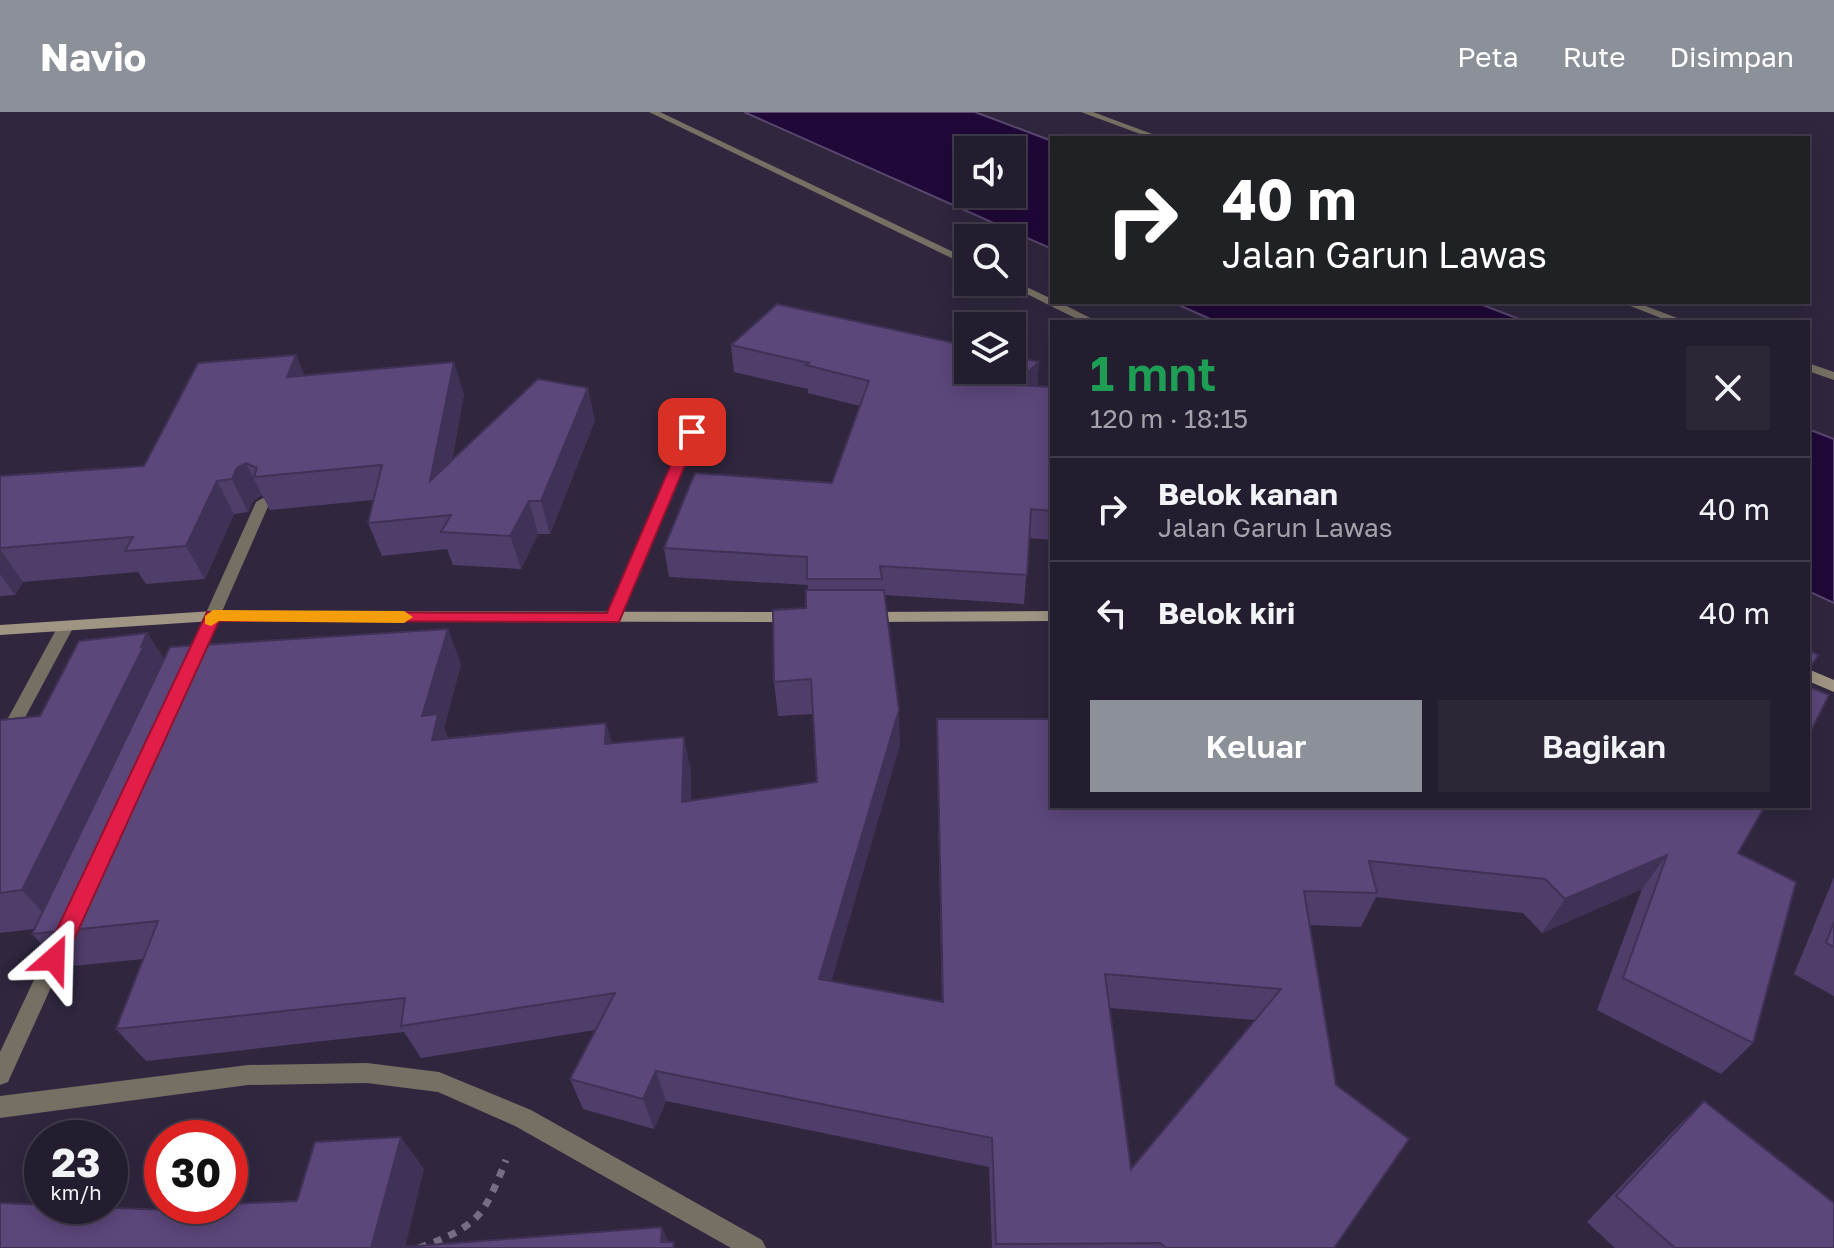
<!DOCTYPE html>
<html lang="id">
<meta charset="utf-8">
<style>
:root{--surface:#241d2f;--page:#2c2637;--text:#f1f3f6;--muted:#a3a2aa;--line:#413b4b;--accent:#8c9099}
body{margin:0;font-family:"Golos Text",sans-serif;background:var(--page);color:var(--text);height:100vh;display:flex;flex-direction:column;font-size:30px;white-space:nowrap}
*{box-sizing:border-box;margin:0}
p{font-size:26px;color:var(--muted)}
.icon{flex:none;width:44px;height:44px;fill:none;stroke:currentColor;stroke-width:2;stroke-linecap:round;stroke-linejoin:round}
.map{position:relative;flex:1;overflow:hidden}
.side{position:absolute;left:1050px;top:208px;width:760px;height:488px;display:flex;flex-direction:column;background:var(--surface);border-radius:0px;box-shadow:0 4px 20px #0003,0 0 0 2px var(--line)}
.side>*{flex:none}
.banner{position:absolute;left:1050px;top:24px;width:760px;height:168px;border-radius:0px;box-shadow:0 4px 20px #0003,0 0 0 2px var(--line);background:#202124;color:#fff;overflow:hidden}
.buttons{position:absolute;left:954px;top:24px;display:grid;gap:16px}
.buttons a{display:grid;place-items:center;width:72px;height:72px;border-radius:0px;background:var(--surface);box-shadow:0 4px 20px #0003,0 0 0 2px var(--line);font-size:40px}
.speed{position:absolute;left:24px;top:1008px;display:flex;gap:16px;font-size:40px;font-weight:700;text-align:center}
.speed>*{display:grid;place-content:center;width:104px;height:104px;border-radius:50%;background:var(--surface);box-shadow:0 4px 20px #0003,0 0 0 2px var(--line);line-height:1}
.speed small{font-size:20px;font-weight:400}
.speed .limit{border:12px solid #d22;background:#fff;color:#111}
.pin{position:absolute;display:grid;place-items:center;width:68px;height:68px;color:#fff;margin:-34px;border-radius:16px;box-shadow:0 4px 12px #0006}
.me{position:absolute;width:88px;margin:-44px;rotate:25deg;stroke-linejoin:round;filter:drop-shadow(0 0 6px #0008)}
.turn{display:flex;align-items:center;gap:28px;height:168px;padding:0 40px;font-size:36px}
.turn .icon{width:104px;height:104px;stroke-width:2.5}
.turn b{display:block;font-size:56px;line-height:68px}
.round{display:grid;place-items:center;flex:none;width:84px;height:84px;border-radius:0px;background:var(--page)}
.summary{display:flex;align-items:center;justify-content:space-between;height:136px;padding:0 40px}
h1{font-size:48px;font-weight:600;line-height:60px;color:#1e9e55}
.cta{display:flex;gap:16px;margin-top:auto;padding:16px 40px}
.cta a{flex:1;height:92px;border-radius:0px;background:var(--accent);color:#fff;font-size:32px;font-weight:600;line-height:92px;text-align:center}
.cta a+a{background:var(--page);color:var(--text)}
ul{padding:0;list-style:none}
li{display:flex;align-items:center;gap:24px;height:104px;padding:0 40px;border-top:2px solid var(--line)}
li div{flex:1}
li b{display:block;font-size:30px}
li em{font-style:normal}
header{display:flex;align-items:center;gap:48px;box-sizing:border-box;height:112px;padding:0 40px;background:var(--accent);color:#fff}
header strong{font-size:38px}
nav{display:flex;gap:44px;margin-inline-start:auto;font-size:28px}
.map>svg:first-child{display:block}
</style>
<header>
<strong>Navio</strong>
<nav><a>Peta</a><a>Rute</a><a>Disimpan</a></nav>
</header>
<div class="map">
<svg width="1834" height="1136" viewBox="0 0 1834 1136">
<rect width="100%" height="100%" fill="#30273f"/>
<g fill="#200939" stroke="#5a486f" stroke-width="2" fill-rule="evenodd">
<path d="M744,0H975L1052,29V137ZM968,38H1012V82H968Z"/>
<polygon points="1172,190 1475,190 1527,210 1217,210"/>
<polygon points="1808,317 1834,327 1834,491 1808,479"/>
</g>
<g fill="none" stroke-linecap="round" stroke-linejoin="round">
<path stroke="#766e83" stroke-width="7" stroke-dasharray="8 8" stroke-linecap="butt" d="M419,1136C478,1114 483,1106 506,1048"/>
<g fill="#767064" fill-rule="evenodd">
<polygon points="649,0 660,0 968,147 968,154"/>
<polygon points="1081,0 1093,0 1163,26 1151,26"/>
<polygon points="1012,168 1052,187 1052,190 1059,190 1098,210 1083,210 1003,170 1012,170"/>
<polygon points="1620,190 1635,190 1688,210 1671,210"/>
<polygon points="1808,251 1834,260 1834,268 1808,259"/>
<polygon points="692,316 698,320 621,506 613,511 608,510 605,506 686,320"/>
<polygon points="263,386 270,390 199,552 191,558 185,556 183,552 256,390"/>
<polygon points="66,509 74,514 6,641 0,643 0,621 58,514"/>
<polygon points="63,819 70,821 73,827 8,970 0,973 0,940 56,821"/>
<polygon points="367,951 439,960 531,998 762,1128 766,1136 731,1136 515,1014 438,980 367,971 248,973 0,1006 0,984 248,953"/>
</g>
<g fill="#9f9582" fill-rule="evenodd">
<polygon points="213,499 794,500 802,505 794,510 213,509 0,523 0,513"/>
<polygon points="1052,499 1052,509 866,510 858,505 866,500"/>
<polygon points="1808,557 1834,568 1834,580 1808,569"/>
</g>
</g>
<g fill="#4f3d6a" fill-rule="evenodd">
<path d="M731,233L1039,250L1037,274L1052,275V428L1029,426L1024,492L885,483L900,632L831,869L942,890L937,642V607L1738,741L1753,931L1721,962L1597,898L1642,777L1542,821L1523,801L1376,785L1361,815L1310,813L1334,1136H992L989,1055L666,989L654,1017L583,997L570,967L595,918L421,946L404,920L146,949L116,917L143,847L63,855L32,822L34,817L0,821V608L40,604L147,521L164,548L461,552L444,616L448,626L606,611L612,632L691,660V689L817,670L813,602L778,604L774,570L806,496L808,473L669,465L664,436L832,371L860,294L808,281V277L734,260ZM1110,896L1255,908L1131,1057Z"/>
<polygon points="296,243 304,263 464,282 452,348 595,308 550,422 538,422 521,457 453,453 447,437 382,444 368,411 373,388 270,398 262,383 253,389 248,400 234,402 205,467 146,472 138,460 23,470 15,483 0,484 0,364 144,354"/>
<polygon points="1834,765 1834,884 1794,862"/>
<polygon points="1704,989 1834,1136 1615,1136 1587,1110 1674,1018"/>
</g>
<g fill="#403256">
<polygon points="296,243 309,275 287,265"/>
<polygon points="454,250 464,282 442,402 430,369"/>
<polygon points="1039,250 1037,277 1014,273"/>
<polygon points="588,276 595,308 550,422 541,389"/>
<polygon points="246,351 262,383 253,389 248,400 232,367 237,356"/>
<polygon points="217,369 234,402 205,467 186,434"/>
<polygon points="529,389 538,422 521,457 510,424"/>
<polygon points="0,437 23,470 15,483 0,462"/>
<polygon points="448,517 461,552 444,616 452,637 447,663 422,604"/>
<polygon points="147,521 171,558 55,814 22,778"/>
<polygon points="899,598 900,632 823,899 819,867"/>
<polygon points="606,611 616,646 605,632"/>
<polygon points="684,625 691,660 690,725 682,690"/>
<polygon points="1667,743 1642,777 1542,821 1565,787"/>
<polygon points="656,959 666,989 654,1017 643,987"/>
<polygon points="401,1025 424,1057 405,1136 371,1136"/>
<polygon points="662,1115 671,1136 661,1130"/>
</g>
<g fill="#5c477b" stroke="#403256" stroke-width="2" fill-rule="evenodd">
<polygon points="777,192 968,234 968,258 1012,258 1012,244 1039,250 1014,273 1052,275 1052,399 1031,397 1027,463 880,454 882,467 807,467 807,445 664,436 695,361 832,371 869,269 806,253 809,251 731,233"/>
<polygon points="296,243 287,265 454,250 430,369 538,267 588,276 541,389 529,389 510,424 441,420 451,403 368,411 382,353 254,365 257,356 246,351 237,356 232,367 217,369 186,434 125,439 133,425 0,436 0,364 144,354 198,251"/>
<path d="M806,478H884L899,598L819,867L943,890L937,607H1052V694H1765L1738,741L1796,770L1753,931L1623,866L1667,743L1565,787L1545,767L1369,749L1377,781L1304,779L1336,973L1409,1027L1334,1136H1166L1160,1131L996,1132L992,1026L656,959L643,987L570,967L615,881L401,914L405,886L116,917L158,809L32,822L170,535L448,517L422,604L438,602L432,628L606,611L605,632L684,625L682,690L817,670L811,567L774,570L773,498L806,496ZM1105,862L1281,877L1131,1057Z"/>
<polygon points="147,521 141,535 144,534 22,778 0,781 0,608 40,604 79,529"/>
<polygon points="1808,538 1819,543 1808,558"/>
<polygon points="1808,574 1829,583 1808,625"/>
<polygon points="1834,810 1834,835 1826,831"/>
<polygon points="1704,989 1834,1091 1834,1136 1675,1136 1616,1084"/>
<polygon points="401,1025 371,1136 0,1136 0,1091 210,1100 213,1094 230,1094 230,1092 297,1089 315,1030"/>
<polygon points="662,1115 661,1130 674,1130 673,1136 392,1136"/>
</g>
<polygon fill="#e11d48" stroke="#92132f" stroke-width="2" points="692,316 699,320 619,510 219,509 62,854 54,857 46,854 43,847 207,500 607,501 685,320"/>
<polygon fill="#f59e0b" points="213,498 404,499 413,505 404,511 219,509 211,514 205,512 205,504"/>
</svg>
<div class="buttons">
<a><svg class="icon" aria-label="sound" viewBox="0 0 24 24"><path d="M4 9h4l5-4v14l-5-4H4zM17 9q2 3 0 6"/></svg></a>
<a><svg class="icon" aria-label="search" viewBox="0 0 24 24"><circle cx="10" cy="10" r="6"/><path d="M15 15l6 6"/></svg></a>
<a><svg class="icon" aria-label="layers" viewBox="0 0 24 24"><path d="M12 4l9 5-9 5-9-5zM3 14l9 5 9-5"/></svg></a>
</div>
<div class="speed"><div>23<small>km/h</small></div><div class="limit">30</div></div>
<div class="pin" style="left:692px;top:320px;background:#d93025"><svg class="icon" aria-label="arrive" viewBox="0 0 24 24"><path d="M6 21V4h12l-3 4 3 4H6"/></svg></div>
<svg class="me" style="left:54px;top:847px" viewBox="-20 -20 40 40"><path d="M0-17L14 15 0 8-14 15z" fill="#e11d48" stroke="#fff" stroke-width="4"/></svg>
<div class="banner">
<div class="turn"><svg class="icon" aria-label="right" viewBox="0 0 24 24"><path d="M7 20v-9h11M14 6l5 5-5 5"/></svg><div><b>40 m</b>Jalan Garun Lawas</div></div>
</div>
<section class="side">
<div class="summary"><div><h1>1 mnt</h1><p>120 m · 18:15</p></div><a class="round"><svg class="icon" aria-label="close" viewBox="0 0 24 24"><path d="M6 6l12 12M18 6L6 18"/></svg></a></div>
<ul>
<li><svg class="icon" aria-label="right" viewBox="0 0 24 24"><path d="M7 20v-9h11M14 6l5 5-5 5"/></svg><div><b>Belok kanan</b><p>Jalan Garun Lawas</p></div><em>40 m</em></li>
<li><svg class="icon" aria-label="left" viewBox="0 0 24 24"><path d="M17 20v-9H6M10 6l-5 5 5 5"/></svg><div><b>Belok kiri</b></div><em>40 m</em></li>
</ul>
<div class="cta"><a>Keluar</a><a>Bagikan</a></div>
</section>
</div>
